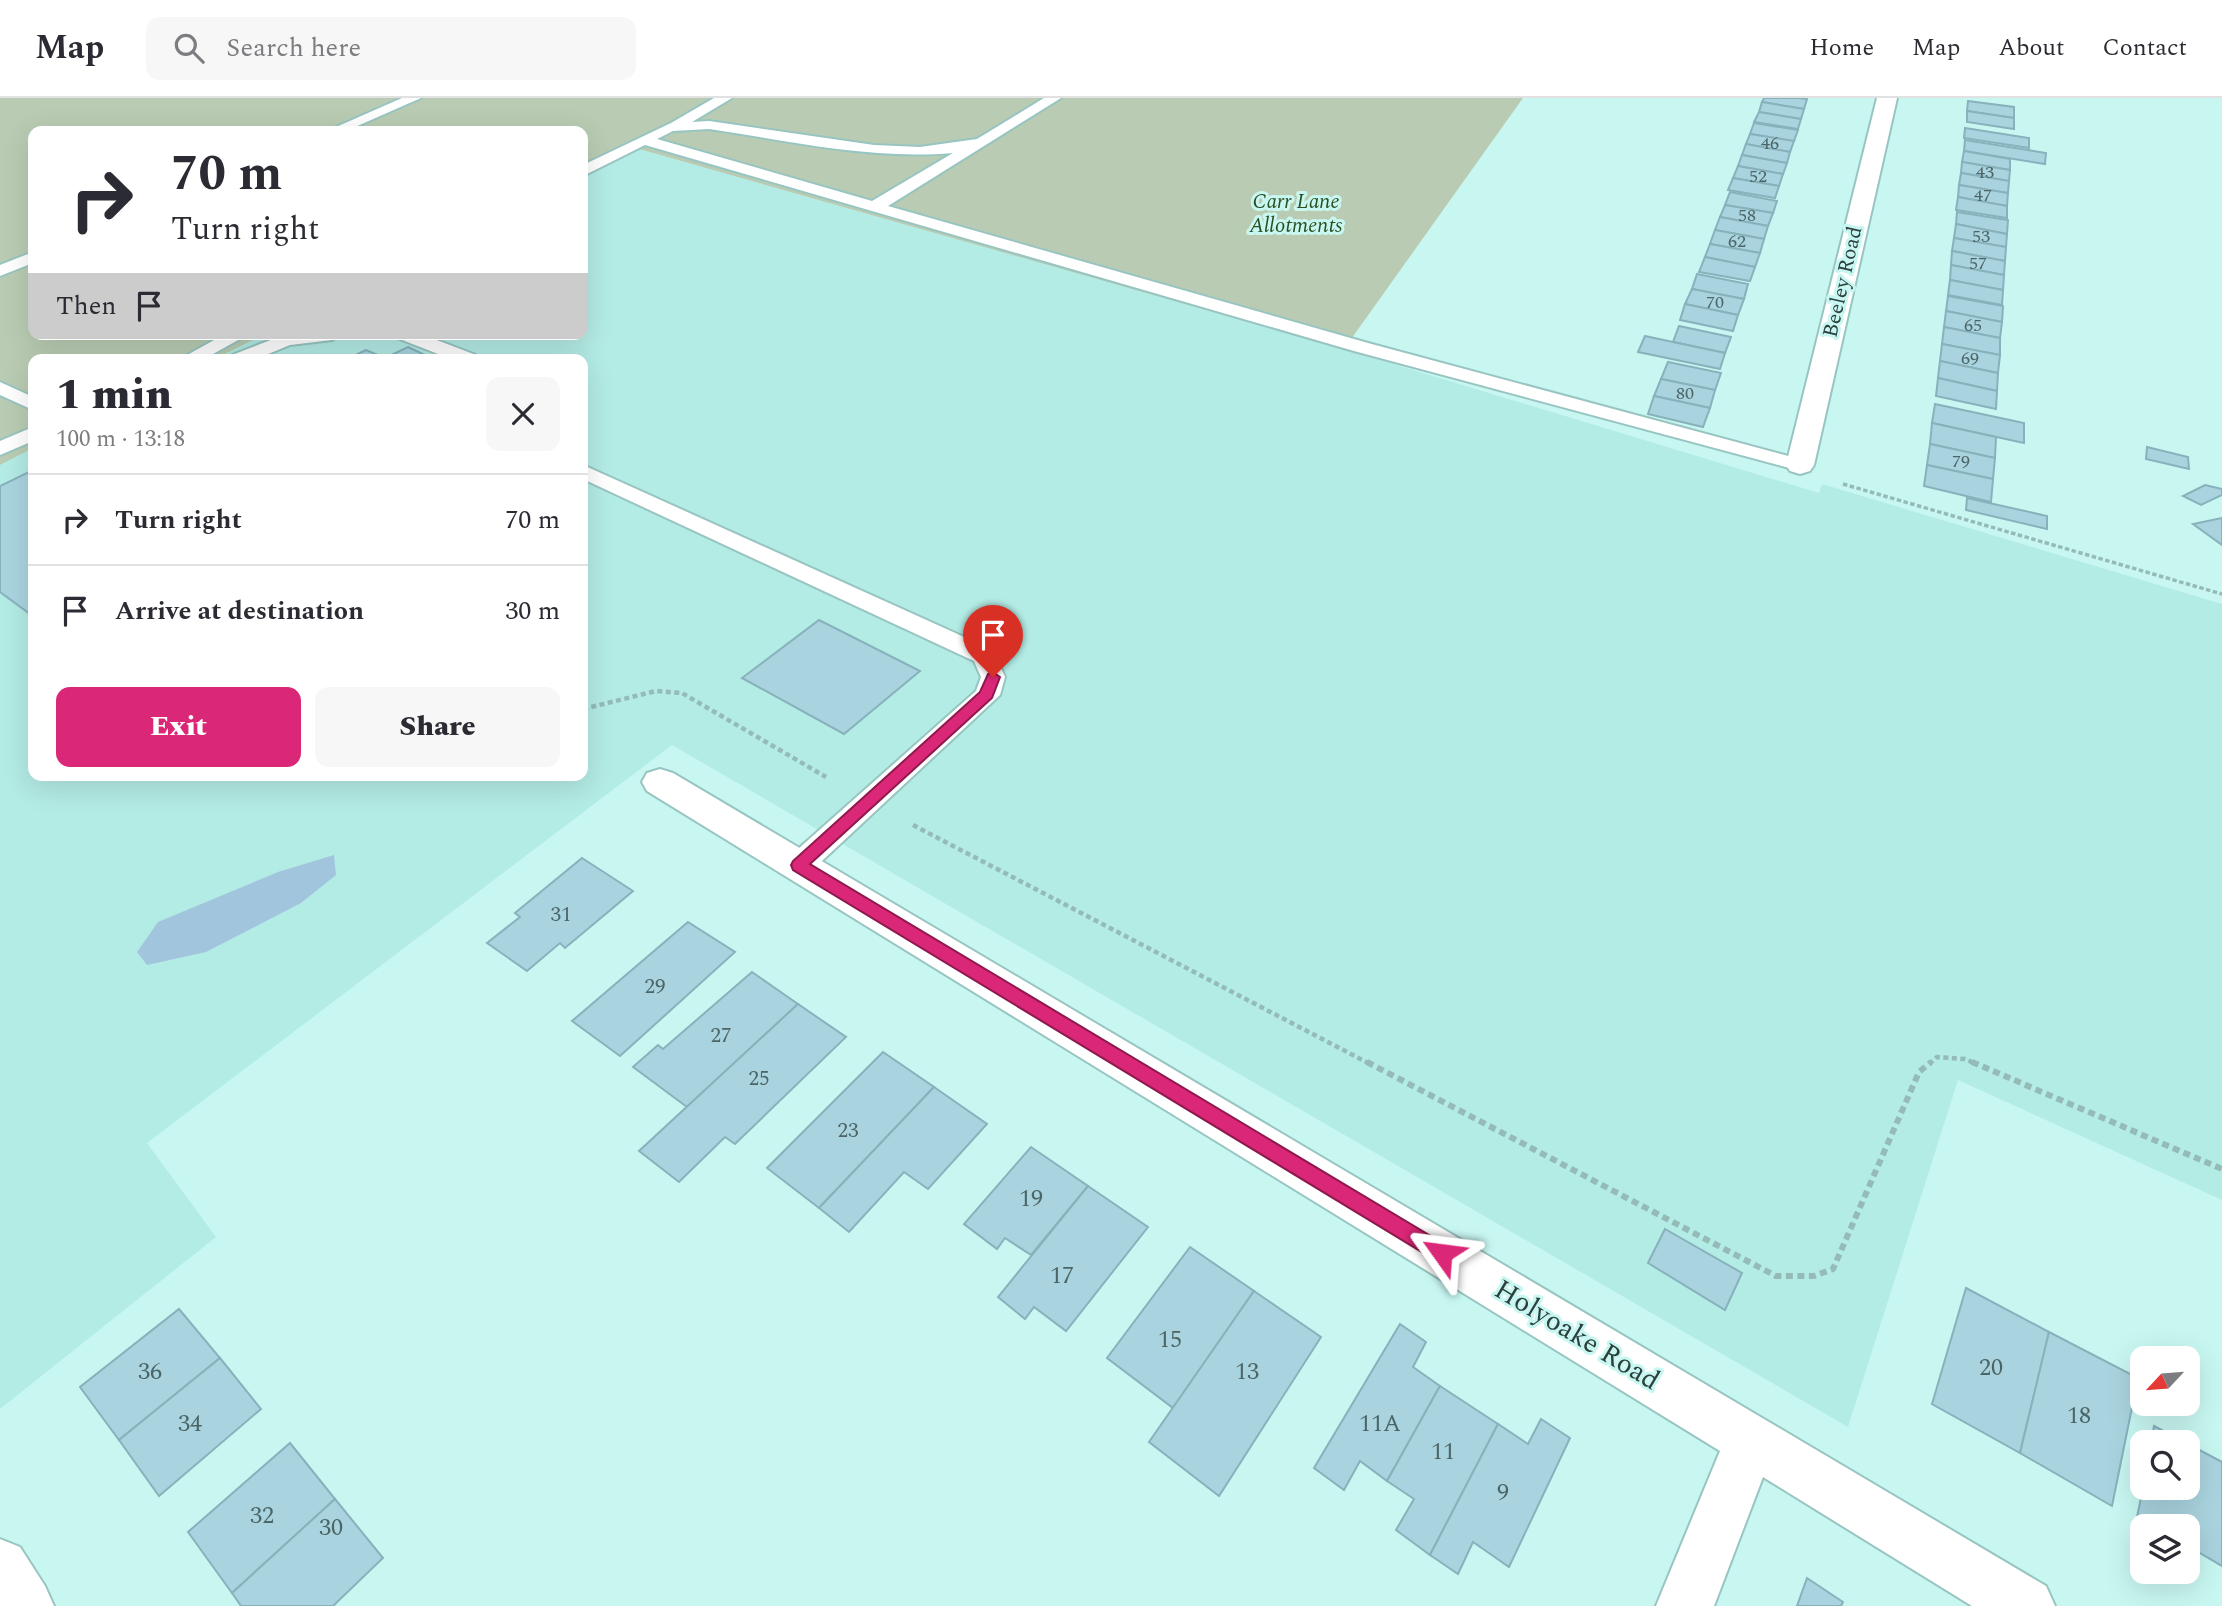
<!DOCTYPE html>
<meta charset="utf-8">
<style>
:root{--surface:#fff;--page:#f7f7f7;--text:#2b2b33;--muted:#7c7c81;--line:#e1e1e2;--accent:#db2777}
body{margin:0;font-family:Spectral,serif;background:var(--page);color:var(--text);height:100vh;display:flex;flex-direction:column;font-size:26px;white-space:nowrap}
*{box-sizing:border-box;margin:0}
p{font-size:23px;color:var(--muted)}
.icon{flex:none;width:38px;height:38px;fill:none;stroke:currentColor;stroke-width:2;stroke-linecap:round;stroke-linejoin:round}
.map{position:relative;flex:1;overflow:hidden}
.side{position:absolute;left:28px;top:256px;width:560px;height:427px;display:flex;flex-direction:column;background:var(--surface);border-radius:14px;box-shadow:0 7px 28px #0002}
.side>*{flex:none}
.top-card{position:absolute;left:28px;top:28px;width:560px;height:214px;border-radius:14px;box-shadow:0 7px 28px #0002;background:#fff;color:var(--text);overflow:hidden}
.needle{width:46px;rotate:244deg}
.controls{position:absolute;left:2130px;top:1248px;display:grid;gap:14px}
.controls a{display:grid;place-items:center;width:70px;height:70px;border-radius:14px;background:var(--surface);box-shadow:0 7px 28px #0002;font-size:35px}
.pin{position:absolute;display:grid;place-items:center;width:60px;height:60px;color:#fff;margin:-72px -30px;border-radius:50% 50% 50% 0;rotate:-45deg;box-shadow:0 0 7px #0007}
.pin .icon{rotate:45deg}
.me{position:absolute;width:77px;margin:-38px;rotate:301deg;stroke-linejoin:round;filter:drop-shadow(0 0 5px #0008)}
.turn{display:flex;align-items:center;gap:24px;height:147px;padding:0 28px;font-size:32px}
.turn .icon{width:91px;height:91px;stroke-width:2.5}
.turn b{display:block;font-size:49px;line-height:60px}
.then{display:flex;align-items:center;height:66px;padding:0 28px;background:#0003;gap:14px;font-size:26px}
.round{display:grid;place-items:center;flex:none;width:74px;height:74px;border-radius:14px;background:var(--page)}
.summary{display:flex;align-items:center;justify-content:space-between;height:119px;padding:0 28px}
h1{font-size:42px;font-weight:800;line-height:52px}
.primary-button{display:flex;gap:14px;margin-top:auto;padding:14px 28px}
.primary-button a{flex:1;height:80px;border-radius:14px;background:var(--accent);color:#fff;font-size:28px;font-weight:800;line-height:80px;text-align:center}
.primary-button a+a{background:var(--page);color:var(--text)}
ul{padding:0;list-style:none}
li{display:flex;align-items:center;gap:21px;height:91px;padding:0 28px;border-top:2px solid var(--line)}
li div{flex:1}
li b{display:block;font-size:26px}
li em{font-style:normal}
header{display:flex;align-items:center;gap:42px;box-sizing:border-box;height:98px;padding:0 35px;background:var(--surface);border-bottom:2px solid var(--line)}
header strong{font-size:33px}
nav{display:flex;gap:38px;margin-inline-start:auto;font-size:24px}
.search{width:490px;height:63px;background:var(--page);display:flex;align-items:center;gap:18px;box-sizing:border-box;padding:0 24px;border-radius:14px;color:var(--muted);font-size:26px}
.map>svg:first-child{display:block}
</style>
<header>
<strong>Map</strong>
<div class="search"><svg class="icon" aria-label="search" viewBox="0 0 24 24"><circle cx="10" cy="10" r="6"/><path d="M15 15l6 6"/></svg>Search here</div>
<nav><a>Home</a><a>Map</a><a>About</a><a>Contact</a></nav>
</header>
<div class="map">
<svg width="2222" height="1508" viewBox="0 0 2222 1508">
<rect width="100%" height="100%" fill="#c8f7f2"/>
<polygon fill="#b3ebe5" points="639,51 1357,255 1819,395 1822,386 2222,506 2222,1102 1958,982 1848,1329 672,647 147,1045 216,1139 0,1311 0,367 33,350 33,677 583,677 583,261 215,261 265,236 583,236 583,79"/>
<polygon fill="#b9ccb3" points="0,0 1523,0 1349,244 1361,249 1357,255 639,51 583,79 583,33 33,33 33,236 265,236 215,261 33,261 33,350 0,367"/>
<polygon fill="#a2c5de" points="334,757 336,777 301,805 206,854 147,867 137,854 158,824 278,774"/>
<g fill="#a9d4df" stroke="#87b2bc" stroke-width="2">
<polygon points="1764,0 1799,0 1807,1 1804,11 1762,4"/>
<polygon points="1968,3 2014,9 2014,20 1967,13"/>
<polygon points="1762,4 1804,11 1801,21 1759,14"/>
<polygon points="1967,13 2014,20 2014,31 1967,24"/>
<polygon points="1759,14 1801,21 1798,31 1754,24"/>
<polygon points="1754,25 1798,32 1794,43 1750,36"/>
<polygon points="1965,30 2029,40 2029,50 1964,40"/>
<polygon points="1750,36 1794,43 1790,54 1746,46"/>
<polygon points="1965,42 2046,55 2045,66 1964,53"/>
<polygon points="1746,46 1790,54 1787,65 1742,57"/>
<polygon points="1964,53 2010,61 2010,72 1962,64"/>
<polygon points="1742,57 1787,65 1783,76 1738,68"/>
<polygon points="1962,64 2010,72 2009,83 1961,75"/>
<polygon points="1738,68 1783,76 1779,88 1733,80"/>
<polygon points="1961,75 2009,83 2008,95 1959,87"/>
<polygon points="1733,80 1779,88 1775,100 1728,92"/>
<polygon points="1959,87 2008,95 2007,108 1958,99"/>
<polygon points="1730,94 1777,103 1773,115 1725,107"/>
<polygon points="1958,99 2007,108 2007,120 1956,112"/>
<polygon points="1725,107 1773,115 1768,128 1720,119"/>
<polygon points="1957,114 2008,122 2007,136 1956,126"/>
<polygon points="1720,119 1768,128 1764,141 1715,132"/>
<polygon points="1956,126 2007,136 2006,149 1954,140"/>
<polygon points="1715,132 1764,141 1760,155 1710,146"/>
<polygon points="1954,140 2006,149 2005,163 1952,153"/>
<polygon points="1710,146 1760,155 1755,169 1705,159"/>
<polygon points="1952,153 2005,163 2004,177 1951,167"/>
<polygon points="1705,159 1755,169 1750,183 1699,174"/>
<polygon points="1951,167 2004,177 2003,192 1950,182"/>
<polygon points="1697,176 1748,186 1744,201 1692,191"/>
<polygon points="1950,182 2003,192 2002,207 1948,197"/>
<polygon points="1692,191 1744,201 1738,217 1685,206"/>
<polygon points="1948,198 2003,208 2002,224 1946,213"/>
<polygon points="1685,206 1738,217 1733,233 1680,222"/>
<polygon points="1946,213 2002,224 2000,240 1944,229"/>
<polygon points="1679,228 1731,239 1725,255 1673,244"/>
<polygon points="1944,229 2000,240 2000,257 1942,246"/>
<polygon points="1645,238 1673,244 1725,255 1720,271 1638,254"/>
<polygon points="1942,246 2000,257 1998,275 1940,263"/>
<polygon points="408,249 425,257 417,261 347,261 366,252 385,260"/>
<polygon points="1940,263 1998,275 1997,293 1938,280"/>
<polygon points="1668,264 1721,275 1715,292 1661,281"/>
<polygon points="1938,280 1997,293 1996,311 1936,298"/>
<polygon points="1661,281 1715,292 1710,310 1654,298"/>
<polygon points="1654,298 1710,310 1703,329 1648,316"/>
<polygon points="1935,306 2024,325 2024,345 1932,325"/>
<polygon points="1932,325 1996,339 1995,360 1930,346"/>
<polygon points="1930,346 1995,360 1993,381 1927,367"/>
<polygon points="2147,349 2188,359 2189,371 2146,361"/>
<polygon points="1927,367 1993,381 1991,404 1924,388"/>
<polygon points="33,372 33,514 30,516 0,494 0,388"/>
<polygon points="2205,387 2222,391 2222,397 2201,407 2183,398"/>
<polygon points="1967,400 2047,418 2047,431 1966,412"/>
<polygon points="2222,420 2222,447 2193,426"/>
<polygon points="819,522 920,573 844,636 742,580"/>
<polygon points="582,760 633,793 565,850 560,845 527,873 487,845 520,819 515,815"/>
<polygon points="688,824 735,854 620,958 572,923"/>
<polygon points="752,874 798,906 687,1009 633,969 658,947 663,951"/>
<polygon points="798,906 846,939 735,1046 725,1039 679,1084 639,1053"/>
<polygon points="883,954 934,989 819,1110 767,1070"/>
<polygon points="934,989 987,1026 928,1091 904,1074 849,1134 819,1110"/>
<polygon points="1031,1049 1088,1088 1031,1157 1005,1140 997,1151 964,1126"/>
<polygon points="1088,1088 1148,1129 1066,1233 1034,1209 1025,1221 998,1199"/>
<polygon points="1665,1131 1742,1175 1725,1212 1648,1165"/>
<polygon points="1190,1149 1254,1193 1173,1310 1107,1260"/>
<polygon points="1966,1190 2049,1234 2020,1355 1932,1306"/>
<polygon points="1254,1193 1321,1239 1219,1398 1149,1344"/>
<polygon points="179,1211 220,1260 119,1342 80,1289"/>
<polygon points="1400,1226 1426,1244 1413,1269 1440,1288 1387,1383 1360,1363 1344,1392 1314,1370"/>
<polygon points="2049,1234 2138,1280 2112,1408 2020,1355"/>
<polygon points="220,1260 261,1311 159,1398 119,1342"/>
<polygon points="1440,1288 1498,1326 1430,1457 1396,1432 1414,1401 1387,1383"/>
<polygon points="1541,1321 1570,1340 1509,1469 1473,1444 1458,1476 1430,1457 1498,1326 1528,1346"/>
<polygon points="2154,1328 2185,1344 2151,1344"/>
<polygon points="290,1345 335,1401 232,1495 188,1434"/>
<polygon points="2188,1346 2222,1364 2222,1468 2188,1448 2188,1428 2152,1428 2137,1419 2143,1390 2188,1390"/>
<polygon points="335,1401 383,1460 333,1508 241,1508 232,1495"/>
<polygon points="1807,1480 1843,1504 1841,1508 1797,1508"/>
</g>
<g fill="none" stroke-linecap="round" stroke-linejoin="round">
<defs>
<g id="service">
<polygon points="402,0 421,0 346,33 327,33"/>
<path d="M714,0H732L692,24L709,23L874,47L920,49L977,41L1044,0H1061L888,108L1368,245L1807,363L1810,367L1807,371H1793L1354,253L645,47L583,78V67L671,25ZM709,31C790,43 871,62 953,55L872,103L657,41L673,33Z"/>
<polygon points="33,154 33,165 0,178 0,167"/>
<polygon points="225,236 249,236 204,261 180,261"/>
<polygon points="286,236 341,236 332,242 290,247 256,261 230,261 232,257"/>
<polygon points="395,236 421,236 476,257 478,261 451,261 397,240"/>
<polygon points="0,284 33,299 33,312 0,297"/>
<polygon points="33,329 33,343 0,357 0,343"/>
<polygon points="583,367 993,552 1005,579 1000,597 809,775 799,778 789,775 785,767 789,759 976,593 981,579 974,563 583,381"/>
</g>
<g id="minor">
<polygon points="1877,0 1897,0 1814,367 1810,373 1800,376 1790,373 1786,367"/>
<polygon points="660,671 673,675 2046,1488 2055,1508 1972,1508 1763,1379 1714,1508 1656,1508 1720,1353 647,693 642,684 647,675"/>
<polygon points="0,1441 20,1449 45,1488 54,1508 0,1508"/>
</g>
</defs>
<use href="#service" stroke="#98c5c1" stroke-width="4"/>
<use href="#minor" stroke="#98c5c1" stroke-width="4"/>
<polyline stroke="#95bbb7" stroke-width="3.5" stroke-dasharray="4.5 2.5" stroke-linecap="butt" points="1843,386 2222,496"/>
<g stroke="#95bbb7" stroke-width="4.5" stroke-dasharray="5 3.5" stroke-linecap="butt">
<polyline points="583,611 656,593 682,595 826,679"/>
<polyline points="913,727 1370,966"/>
<polyline points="1929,966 1937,959 1965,961 1976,966"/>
</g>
<g stroke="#95bbb7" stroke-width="6" stroke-dasharray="7 4.5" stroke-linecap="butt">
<polyline points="1367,964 1776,1178 1814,1178 1833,1171 1919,974 1931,964"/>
<polyline points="1972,964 2222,1071"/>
</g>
<use href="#service" fill="#fff" fill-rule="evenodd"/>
<use href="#minor" fill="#fff" fill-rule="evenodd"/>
</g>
<polygon fill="#db2777" stroke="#8e194d" stroke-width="2" points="993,574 1000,579 992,600 810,766 1449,1149 1452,1155 1449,1162 1442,1165 1435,1162 793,772 791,767 793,763 980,594 988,576"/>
<g text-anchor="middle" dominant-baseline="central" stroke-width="6" stroke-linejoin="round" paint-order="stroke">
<g font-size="18" fill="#4c6566">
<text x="1770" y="45">46</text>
<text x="1985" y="74">43</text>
<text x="1758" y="78">52</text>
<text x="1983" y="97">47</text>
<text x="1747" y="117">58</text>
<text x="1981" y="138">53</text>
<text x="1737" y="143">62</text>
<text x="1978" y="165">57</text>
<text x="1715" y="204">70</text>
<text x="1973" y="227">65</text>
<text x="1970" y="260">69</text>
<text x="1685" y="295">80</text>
<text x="1961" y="363">79</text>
</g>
<g font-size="21" font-style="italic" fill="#2d4e20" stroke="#c8f7f2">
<text x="1296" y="104">Carr Lane<tspan x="1296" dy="24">Allotments</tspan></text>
</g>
<g font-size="21" fill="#2d403e" stroke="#c8f7f2">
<text transform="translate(1843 184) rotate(-77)">Beeley Road</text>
</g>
<g font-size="21" fill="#4c6566">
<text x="561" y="817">31</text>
<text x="655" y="889">29</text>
<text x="721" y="938">27</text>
<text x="759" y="981">25</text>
<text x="848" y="1033">23</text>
</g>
<g font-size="24" fill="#4c6566">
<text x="1031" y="1101">19</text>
<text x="1062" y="1178">17</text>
<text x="1170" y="1242">15</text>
<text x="1991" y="1270">20</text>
<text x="150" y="1274">36</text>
<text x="1247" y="1274">13</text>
<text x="2079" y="1318">18</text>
<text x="190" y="1326">34</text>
<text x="1380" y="1326">11A</text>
<text x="1443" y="1354">11</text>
<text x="1503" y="1395">9</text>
<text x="262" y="1418">32</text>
<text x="331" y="1430">30</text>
</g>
<g font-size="28" fill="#2d403e" stroke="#c8f7f2">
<text transform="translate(1577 1237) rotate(31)">Holyoake Road</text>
</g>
</g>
</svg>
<div class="controls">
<a><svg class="needle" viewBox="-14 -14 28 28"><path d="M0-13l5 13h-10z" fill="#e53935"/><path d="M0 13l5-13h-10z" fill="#7c7c81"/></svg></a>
<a><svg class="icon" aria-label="search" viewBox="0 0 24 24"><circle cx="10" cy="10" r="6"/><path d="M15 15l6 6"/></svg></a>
<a><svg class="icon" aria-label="layers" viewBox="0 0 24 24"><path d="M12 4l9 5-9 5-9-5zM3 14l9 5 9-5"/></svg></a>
</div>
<div class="pin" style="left:993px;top:579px;background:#d93025"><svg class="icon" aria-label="arrive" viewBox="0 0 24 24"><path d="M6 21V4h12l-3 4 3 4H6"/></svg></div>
<svg class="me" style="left:1442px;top:1155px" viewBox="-20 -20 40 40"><path d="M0-17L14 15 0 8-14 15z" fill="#db2777" stroke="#fff" stroke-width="4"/></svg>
<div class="top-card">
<div class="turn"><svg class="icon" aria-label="right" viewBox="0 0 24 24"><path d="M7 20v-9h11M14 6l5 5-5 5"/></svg><div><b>70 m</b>Turn right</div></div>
<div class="then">Then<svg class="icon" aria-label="arrive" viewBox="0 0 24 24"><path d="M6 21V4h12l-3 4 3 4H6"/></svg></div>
</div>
<section class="side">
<div class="summary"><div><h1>1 min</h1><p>100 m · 13:18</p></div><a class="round"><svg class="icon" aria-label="close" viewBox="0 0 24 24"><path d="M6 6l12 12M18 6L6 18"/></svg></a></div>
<ul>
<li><svg class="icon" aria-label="right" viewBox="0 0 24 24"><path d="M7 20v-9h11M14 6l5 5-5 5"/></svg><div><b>Turn right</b></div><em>70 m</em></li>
<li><svg class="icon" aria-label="arrive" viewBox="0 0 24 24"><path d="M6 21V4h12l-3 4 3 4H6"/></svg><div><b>Arrive at destination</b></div><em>30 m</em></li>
</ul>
<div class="primary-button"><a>Exit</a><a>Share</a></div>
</section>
</div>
